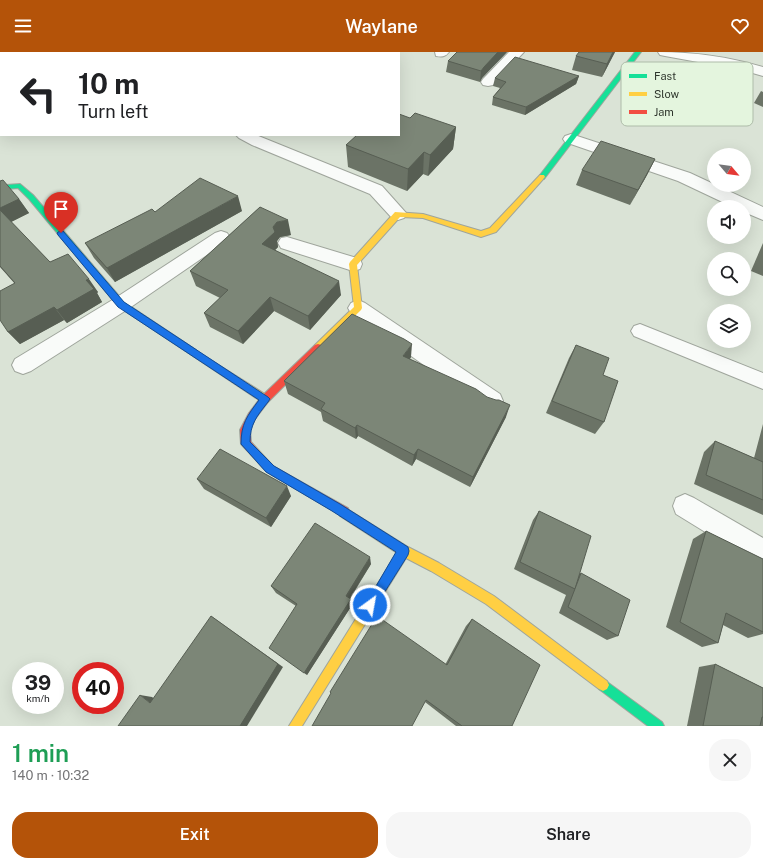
<!DOCTYPE html>
<meta charset="utf-8">
<style>
:root{--surface:#fff;--page:#f6f6f6;--text:#202124;--muted:#757577;--accent:#b45309}
body{margin:0;font-family:"Public Sans",sans-serif;background:var(--page);color:var(--text);height:100vh;display:flex;flex-direction:column;font-size:15px;white-space:nowrap}
*{box-sizing:border-box;margin:0}
p{font-size:13px;color:var(--muted)}
.icon{flex:none;width:22px;height:22px;fill:none;stroke:currentColor;stroke-width:2;stroke-linecap:round;stroke-linejoin:round}
.map{position:relative;height:674px;overflow:hidden}
.panel{display:flex;flex-direction:column;background:var(--surface);flex:1}
.panel>*{flex:none}
.guide{position:absolute;left:0px;top:0px;width:400px;height:84px;box-shadow:0 4px 16px #0002;background:#fff;color:var(--text);overflow:hidden}
.needle{width:26px;rotate:119deg}
.controls{position:absolute;left:707px;top:96px;display:grid;gap:8px}
.controls a{display:grid;place-items:center;width:44px;height:44px;border-radius:50%;background:var(--surface);box-shadow:0 4px 16px #0002;font-size:20px}
.speed{position:absolute;left:12px;top:610px;display:flex;gap:8px;font-size:20px;font-weight:700;text-align:center}
.speed>*{display:grid;place-content:center;width:52px;height:52px;border-radius:50%;background:var(--surface);box-shadow:0 4px 16px #0002;line-height:1}
.speed small{font-size:10px;font-weight:400}
.speed .limit{border:6px solid #d22;background:#fff;color:#111}
.pin{position:absolute;display:grid;place-items:center;width:34px;height:34px;color:#fff;margin:-41px -17px;border-radius:50% 50% 50% 0;rotate:-45deg;box-shadow:0 0 4px #0007}
.pin .icon{rotate:45deg}
.me{position:absolute;width:44px;margin:-22px;rotate:32deg;stroke-linejoin:round;filter:drop-shadow(0 0 3px #0008)}
.turn{display:flex;align-items:center;gap:14px;height:84px;padding:0 12px;font-size:18px}
.turn .icon{width:52px;height:52px;stroke-width:2.5}
.turn b{display:block;font-size:28px;line-height:34px}
.round{display:grid;place-items:center;flex:none;width:42px;height:42px;border-radius:16px;background:var(--page)}
.overview{display:flex;align-items:center;justify-content:space-between;height:68px;padding:0 12px}
h1{font-size:24px;font-weight:600;line-height:30px;color:#1e9e55}
.button{display:flex;gap:8px;margin-top:auto;padding:8px 12px}
.button a{flex:1;height:46px;border-radius:16px;background:var(--accent);color:#fff;font-size:16px;font-weight:600;line-height:46px;text-align:center}
.button a+a{background:var(--page);color:var(--text)}
header{display:flex;justify-content:space-between;align-items:center;height:52px;padding:0 12px;background:var(--accent);color:#fff;font-size:18px;font-weight:600}
.map>svg:first-child{display:block}
</style>
<header><svg class="icon" aria-label="menu" viewBox="0 0 24 24"><path d="M4 6h16M4 12h16M4 18h16"/></svg>Waylane<svg class="icon" aria-label="heart" viewBox="0 0 24 24"><path d="M12 20l-8-8c-3-5 5-10 8-4 3-6 11-1 8 4z"/></svg></header>
<div class="map">
<svg width="763" height="674" viewBox="0 0 763 674">
<rect width="100%" height="100%" fill="#dae3d6"/>
<g fill="none" stroke-linecap="round" stroke-linejoin="round">
<defs>
<polygon id="lane" points="640,272 763,321 763,337 634,284 631,279 634,274"/>
<g id="street">
<polygon points="128,0 142,0 143,1 129,1"/>
<path d="M435,0H449C445,5 442,5 436,4Z"/>
<polygon points="509,0 524,0 493,33 488,34 483,33 481,30 483,27"/>
<path d="M658,0C694,0 729,5 763,15V24L742,18L665,4L660,3Z"/>
<polygon points="571,82 690,121 763,155 763,168 744,160 744,155 733,155 678,129 565,90 563,87 565,84"/>
<polygon points="236,83 256,83 382,134 407,162 404,166 398,168 392,166 370,142 252,93 239,86"/>
<polygon points="221,179 227,181 230,185 227,189 128,257 31,319 23,322 15,319 12,313 15,307 114,247 215,181"/>
<polygon points="287,185 360,207 362,212 360,217 353,219 281,196 278,191 281,186"/>
<polygon points="358,248 365,251 500,342 503,349 500,356 492,359 484,356 351,261 348,256 351,251"/>
<polygon points="685,442 694,446 763,486 763,514 754,510 676,462 673,454 676,446"/>
</g>
<g id="fast">
<polygon points="635,0 641,0 544,127 540,127 540,123"/>
<polygon points="20,132 33,143 124,250 196,298 197,300 196,302 190,302 118,254 29,147 18,136 7,137 0,140 0,135 6,133"/>
<polygon points="603,627 662,670 664,674 648,674 599,637 597,633 599,629"/>
</g>
<g id="slow">
<polygon points="540,123 544,123 545,125 496,180 481,185 423,166 400,165 357,213 362,256 361,258 321,297 315,297 314,295 315,293 354,255 349,212 350,210 395,160 423,162 481,179 490,176"/>
<polygon points="193,297 268,344 270,347 268,350 265,351 262,350 190,302 189,300"/>
<polygon points="344,455 408,495 439,511 494,544 607,629 609,633 607,637 603,639 599,637 486,552 431,519 406,506 302,674 289,674 397,501 340,464 339,460 340,456"/>
</g>
<polygon id="jam" points="318,292 321,293 322,295 321,297 268,350 255,367 250,378 251,390 273,414 348,456 349,460 348,464 344,465 267,420 241,392 240,378 249,361 262,344 315,293"/>
</defs>
<use href="#lane" stroke="#9fa59c" stroke-width="2"/>
<use href="#street" stroke="#9fa59c" stroke-width="2"/>
<use href="#fast" stroke="#9fa59c" stroke-width="2"/>
<use href="#slow" stroke="#9fa59c" stroke-width="2"/>
<use href="#jam" stroke="#9fa59c" stroke-width="2"/>
<use href="#lane" fill="#f9fbf9" fill-rule="evenodd"/>
<use href="#street" fill="#f9fbf9" fill-rule="evenodd"/>
<use href="#fast" fill="#16e098" fill-rule="evenodd"/>
<use href="#slow" fill="#ffcf43" fill-rule="evenodd"/>
<use href="#jam" fill="#f24e42" fill-rule="evenodd"/>
</g>
<g fill="#6b7366">
<polygon points="48,0 112,0 112,1 49,1"/>
<polygon points="457,0 507,0 482,26 480,30 446,20 448,9"/>
<polygon points="615,0 602,25 572,18 576,4"/>
<polygon points="579,24 576,32 525,63 492,53 493,45 500,36 493,34 495,26"/>
<polygon points="761,39 763,40 763,55 754,51"/>
<polygon points="410,66 456,75 453,97 428,124 423,122 407,139 348,115 346,93"/>
<polygon points="655,107 647,123 630,153 576,133 582,118"/>
<polygon points="0,129 19,147 29,161 11,170 50,210 98,240 97,241 102,250 67,271 64,268 20,292 8,280 15,232 0,215"/>
<polygon points="260,155 291,183 280,185 277,189 278,195 275,198 341,243 310,278 274,259 243,292 210,275 204,261 220,246 196,234 190,219"/>
<polygon points="242,159 115,230 94,206 85,191 155,160"/>
<polygon points="763,191 763,224 751,219"/>
<polygon points="576,293 603,323 604,370 595,382 546,361 569,306"/>
<polygon points="411,305 410,307 506,365 470,435 416,407 412,414 358,384 356,387 323,369 321,360 288,342 284,329"/>
<polygon points="763,372 763,463 694,432 704,400 715,389 754,406"/>
<polygon points="197,427 291,444 271,475 204,437"/>
<polygon points="539,459 579,522 581,521 618,584 607,588 559,561 566,543 514,517 533,468"/>
<polygon points="706,479 763,507 763,582 748,586 723,573 718,591 702,595 666,575 693,487"/>
<polygon points="371,512 350,547 352,553 307,623 296,554 276,541 271,534"/>
<polygon points="472,567 512,674 456,674 425,650 466,574"/>
<polygon points="715,612 763,636 763,674 687,674 699,615"/>
</g>
<g fill="#575e53">
<polygon points="101,0 112,0 112,1 98,1"/>
<polygon points="498,0 507,0 482,26 480,30 481,19 484,15"/>
<polygon points="613,0 615,0 602,25 607,12"/>
<polygon points="579,24 576,32 525,63 526,55"/>
<polygon points="456,75 453,97 428,124 430,103"/>
<polygon points="424,100 423,122 407,139 408,117"/>
<polygon points="655,107 647,123 630,153 638,138"/>
<polygon points="238,144 242,159 115,230 107,216"/>
<polygon points="19,147 29,161 9,171 0,159 0,156"/>
<polygon points="288,168 291,183 280,185 277,189 278,195 266,207 262,192 277,170"/>
<polygon points="89,227 98,240 97,241 102,250 67,271 57,258 86,228"/>
<polygon points="339,229 341,243 310,278 308,264"/>
<polygon points="270,245 274,259 243,292 238,279"/>
<polygon points="54,255 64,268 20,292 8,280"/>
<polygon points="412,292 411,305 403,317 403,304"/>
<polygon points="510,353 506,365 470,435 473,425"/>
<polygon points="357,373 358,384 356,387 355,376"/>
<polygon points="418,397 416,407 412,414 414,403"/>
<polygon points="287,434 291,444 271,475 266,466"/>
<polygon points="370,505 371,512 347,550 346,544"/>
<polygon points="351,547 352,553 307,623 304,621"/>
<polygon points="211,564 283,615 247,674 240,674"/>
<polygon points="140,643 152,645 161,652 150,651"/>
</g>
<g fill="#7c8677" stroke="#575e53">
<polygon points="57,0 101,0 98,1 58,1"/>
<polygon points="457,0 498,0 484,15 481,19 448,9"/>
<polygon points="579,0 613,0 607,12 576,4"/>
<polygon points="515,5 579,24 526,55 493,45 506,30 495,26"/>
<polygon points="415,61 456,75 430,103 424,100 408,117 346,93 357,83 399,83 399,62 410,66"/>
<polygon points="601,89 655,107 638,138 582,118"/>
<polygon points="200,126 238,144 107,216 85,191 152,157 155,160"/>
<polygon points="3,128 19,147 0,156 0,129"/>
<polygon points="260,155 288,168 277,170 273,175 275,180 262,192 339,229 308,264 270,245 238,279 204,261 228,238 190,219"/>
<polygon points="0,158 50,210 68,202 89,227 86,228 94,237 57,258 54,255 8,280 0,268 0,239 15,231 0,214"/>
<polygon points="352,262 404,287 412,292 403,304 476,337 487,345 496,348 499,348 510,353 473,425 418,397 414,403 357,373 355,376 321,357 325,351 284,329"/>
<polygon points="576,293 609,306 603,323 618,329 604,370 552,349"/>
<polygon points="715,389 763,410 763,448 706,423"/>
<polygon points="220,397 287,434 266,466 197,427"/>
<polygon points="539,459 591,484 575,537 520,510"/>
<polygon points="315,471 370,505 346,544 351,547 304,621 269,596 297,552 271,534"/>
<polygon points="706,479 763,507 763,580 726,561 718,591 680,570"/>
<polygon points="581,521 630,548 618,584 568,555"/>
<polygon points="211,564 278,612 240,674 118,674 140,643 150,651"/>
<polygon points="377,564 447,613 472,567 540,613 512,674 462,674 426,648 412,674 312,674 331,641 330,640"/>
<polygon points="715,612 763,636 763,665 762,665 760,674 703,674"/>
</g>
<path fill="#1a73e8" stroke="#114b97" d="M61,178L63,179L124,250L268,345L270,347L268,350C257,364 250,372 250,390L274,414L340,452L408,495L409,499L408,503L374,557L370,558L366,557L365,553L396,500L332,459L266,420L241,392C241,372 247,364 259,348L118,255L58,183L57,181Z"/>
<rect x="621" y="10" width="132" height="64" rx="6" fill="#e4f5de" stroke="#aebca9" stroke-width="1"/>
<rect x="629" y="22" width="18" height="4" fill="#16e098"/>
<rect x="629" y="40" width="18" height="4" fill="#ffcf43"/>
<rect x="629" y="58" width="18" height="4" fill="#f24e42"/>
<g font-size="11" fill="#2f362d">
<text x="654" y="28">Fast</text>
<text x="654" y="46">Slow</text>
<text x="654" y="64">Jam</text>
</g>
</svg>
<div class="controls">
<a><svg class="needle" viewBox="-14 -14 28 28"><path d="M0-13l5 13h-10z" fill="#e53935"/><path d="M0 13l5-13h-10z" fill="#757577"/></svg></a>
<a><svg class="icon" aria-label="sound" viewBox="0 0 24 24"><path d="M4 9h4l5-4v14l-5-4H4zM17 9q2 3 0 6"/></svg></a>
<a><svg class="icon" aria-label="search" viewBox="0 0 24 24"><circle cx="10" cy="10" r="6"/><path d="M15 15l6 6"/></svg></a>
<a><svg class="icon" aria-label="layers" viewBox="0 0 24 24"><path d="M12 4l9 5-9 5-9-5zM3 14l9 5 9-5"/></svg></a>
</div>
<div class="speed"><div>39<small>km/h</small></div><div class="limit">40</div></div>
<div class="pin" style="left:61px;top:181px;background:#d93025"><svg class="icon" aria-label="arrive" viewBox="0 0 24 24"><path d="M6 21V4h12l-3 4 3 4H6"/></svg></div>
<svg class="me" style="left:370px;top:553px" viewBox="-20 -20 40 40"><circle r="17" fill="#1a73e8" stroke="#fff" stroke-width="3"/><path d="M0-11L8 9 0 5-8 9z" fill="#fff"/></svg>
<div class="guide">
<div class="turn"><svg class="icon" aria-label="left" viewBox="0 0 24 24"><path d="M17 20v-9H6M10 6l-5 5 5 5"/></svg><div><b>10 m</b>Turn left</div></div>
</div>
</div>
<section class="panel">
<div class="overview"><div><h1>1 min</h1><p>140 m · 10:32</p></div><a class="round"><svg class="icon" aria-label="close" viewBox="0 0 24 24"><path d="M6 6l12 12M18 6L6 18"/></svg></a></div>
<div class="button"><a>Exit</a><a>Share</a></div>
</section>
